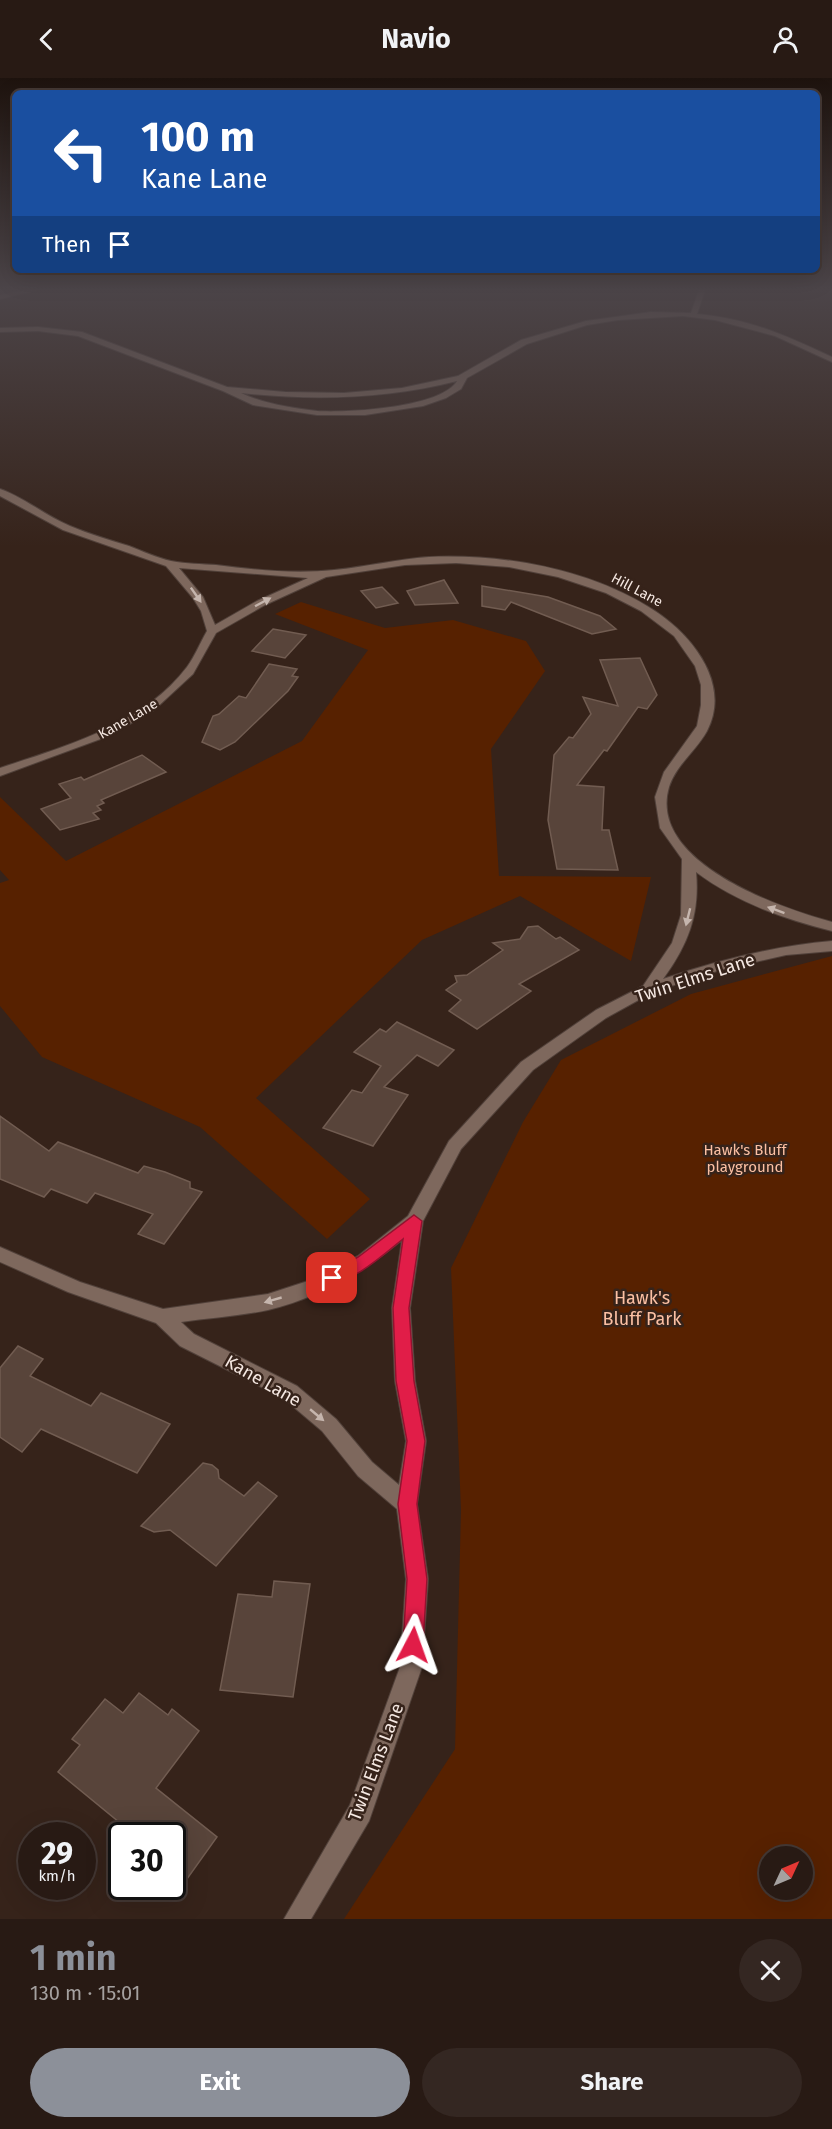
<!DOCTYPE html>
<meta charset="utf-8">
<style>
:root{--surface:#281a14;--page:#342722;--text:#f1f3f6;--muted:#a5a1a0;--line:#443834;--accent:#8c9099}
body{margin:0;font-family:"Fira Sans",sans-serif;background:var(--page);color:var(--text);height:100vh;display:flex;flex-direction:column;font-size:22px;white-space:nowrap}
*{box-sizing:border-box;margin:0}
p{font-size:20px;color:var(--muted)}
.icon{flex:none;width:33px;height:33px;fill:none;stroke:currentColor;stroke-width:2;stroke-linecap:round;stroke-linejoin:round}
.map{position:relative;height:1841px;overflow:hidden}
.side{display:flex;flex-direction:column;background:var(--surface);flex:1}
.side>*{flex:none}
.guide{position:absolute;left:12px;top:12px;width:808px;height:183px;border-radius:9px;box-shadow:0 6px 24px #0002,0 0 0 2px var(--line);background:#1a4fa0;color:#fff;overflow:hidden}
.needle{width:39px;rotate:46deg}
.fabs{position:absolute;left:759px;top:1768px;display:grid;gap:12px}
.fabs a{display:grid;place-items:center;width:54px;height:54px;border-radius:50%;background:var(--surface);box-shadow:0 6px 24px #0002,0 0 0 2px var(--line);font-size:30px}
.speed{position:absolute;left:18px;top:1744px;display:flex;gap:12px;font-size:30px;font-weight:700;text-align:center}
.speed>*{display:grid;place-content:center;width:78px;height:78px;border-radius:50%;background:var(--surface);box-shadow:0 6px 24px #0002,0 0 0 2px var(--line);line-height:1}
.speed small{font-size:15px;font-weight:400}
.speed .limit{border:3px solid #111;border-radius:9px;background:#fff;color:#111}
.pin{position:absolute;display:grid;place-items:center;width:51px;height:51px;color:#fff;margin:-26px;border-radius:12px;box-shadow:0 3px 9px #0006}
.me{position:absolute;width:66px;margin:-33px;rotate:4deg;stroke-linejoin:round;filter:drop-shadow(0 0 4px #0008)}
.turn{display:flex;align-items:center;gap:21px;height:126px;padding:0 30px;font-size:27px}
.turn .icon{width:78px;height:78px;stroke-width:2.5}
.turn b{display:block;font-size:42px;line-height:51px}
.then{display:flex;align-items:center;height:57px;padding:0 30px;background:#0003;gap:12px;font-size:22px}
.round{display:grid;place-items:center;flex:none;width:63px;height:63px;border-radius:32px;background:var(--page)}
.head{display:flex;align-items:center;justify-content:space-between;height:102px;padding:0 30px}
h1{font-size:36px;font-weight:700;line-height:45px;color:var(--accent)}
.cta{display:flex;gap:12px;margin-top:auto;padding:12px 30px}
.cta a{flex:1;height:69px;border-radius:36px;background:var(--accent);color:#fff;font-size:24px;font-weight:700;line-height:69px;text-align:center}
.cta a+a{background:var(--page);color:var(--text)}
header{display:flex;justify-content:space-between;align-items:center;height:78px;padding:0 30px;background:var(--surface);font-size:27px;font-weight:700}
.map>svg:first-child{display:block}
</style>
<header><svg class="icon" aria-label="back" viewBox="0 0 24 24"><path d="M15 5l-7 7 7 7"/></svg>Navio<svg class="icon" aria-label="person" viewBox="0 0 24 24"><circle cx="12" cy="8" r="4"/><path d="M4 21q1-7 8-7t8 7"/></svg></header>
<div class="map">
<svg width="832" height="1841" viewBox="0 0 832 1841">
<rect width="100%" height="100%" fill="#36231a"/>
<g fill="#572100" fill-rule="evenodd">
<polygon points="301,524 385,550 453,542 526,563 545,593 491,671 499,798 651,799 631,883 520,818 422,862 256,1020 370,1121 327,1161 200,1049 42,979 0,928 0,805 9,802 0,792 0,719 66,783 302,663 368,572 275,536"/>
<path d="M832,878V1841H344L455,1671L461,1432L451,1190L523,1044L561,982L691,916ZM770,1779H802V1812H770Z"/>
</g>
<g fill="#58443a" stroke="#715c51" stroke-width="1.5">
<polygon points="444,502 458,525 415,527 407,513"/>
<polygon points="482,508 548,519 600,538 616,551 592,556 511,524 505,532 482,528"/>
<polygon points="382,509 398,525 376,530 361,513"/>
<polygon points="273,551 306,557 285,580 252,573"/>
<polygon points="640,580 657,617 647,631 638,629 607,673 604,672 577,707 604,709 602,752 609,752 618,792 557,791 548,742 554,677 569,659 573,660 591,636 583,619 618,628 600,582"/>
<polygon points="269,586 297,591 292,598 298,599 288,613 235,664 220,672 202,664 213,638 219,636 239,618 246,620"/>
<polygon points="142,677 166,694 101,722 104,725 97,728 101,732 93,735 99,741 60,752 41,731 71,720 59,706 81,699 84,702"/>
<polygon points="538,848 556,861 560,859 579,872 519,906 531,913 477,951 449,933 461,922 446,912 457,904 455,898 467,897 503,872 493,865 520,861 528,849"/>
<polygon points="397,944 454,972 438,988 417,977 384,1009 408,1017 373,1068 323,1050 352,1012 362,1015 381,988 354,974 380,951 386,954"/>
<polygon points="0,1038 49,1073 58,1064 138,1095 144,1088 165,1094 190,1104 190,1110 202,1114 164,1166 138,1156 153,1136 95,1115 87,1125 51,1111 44,1119 0,1101"/>
<polygon points="18,1268 43,1281 30,1298 91,1328 101,1315 170,1346 137,1395 41,1351 22,1374 0,1359 0,1290"/>
<polygon points="203,1385 212,1387 218,1392 219,1400 244,1418 258,1404 277,1418 216,1488 170,1452 154,1454 141,1448"/>
<polygon points="274,1503 310,1506 293,1619 220,1612 238,1516 272,1519"/>
<polygon points="139,1615 168,1637 172,1631 199,1653 156,1710 217,1759 187,1801 172,1788 172,1758 136,1758 58,1694 80,1667 72,1661 105,1621 123,1635"/>
</g>
<g fill="none" stroke-linecap="round" stroke-linejoin="round">
<defs>
<g id="minor">
<polygon points="25,212 37,212 0,221 0,217"/>
<path d="M699,212H705L697,236C750,241 785,257 832,279V284L775,258L715,242L683,238L618,242L587,247L527,266L467,300L461,311L446,320L423,328L365,337H317L253,327L223,313L78,258L38,253L0,254V250L38,249L82,254L227,309L285,314L344,315L402,310L458,298L521,262L586,243L651,234L691,235ZM457,303C441,330 346,335 317,333C292,330 264,326 241,315C315,323 386,321 457,303Z"/>
<path d="M0,411C25,420 46,438 70,448C89,456 109,462 129,468C142,473 157,480 171,483C186,486 202,486 216,487C255,492 295,496 334,492C366,489 397,481 429,479C503,476 584,490 647,528C687,551 733,603 707,653C696,673 676,687 669,709C647,784 780,830 832,844V853C783,841 736,824 696,794C700,836 688,867 663,901C719,882 774,868 832,863V873L786,877L720,892L653,914L606,940L533,992L461,1071L423,1143L410,1230L415,1303L426,1363L417,1426L428,1501L422,1589L369,1743L311,1841H284L350,1727L400,1589L406,1501L397,1431L358,1398L322,1353L283,1320L180,1268L156,1245L68,1214L0,1184V1169L80,1204L163,1231L268,1216L311,1202L358,1178L408,1138L449,1063L521,984L596,932L643,908L672,865L681,837L682,781L660,750L655,719L664,694L697,648L701,627V607L695,588L674,558L641,533L606,515L558,499L509,489L456,485L405,487L326,499L265,527L216,555L193,596L153,633L106,659L0,698V690C66,668 143,647 187,589C195,578 200,565 207,553L201,533L193,520L166,488L63,452L0,418ZM179,490L308,500L257,523L215,547L203,519ZM402,1162L392,1230L395,1303L406,1363L399,1407L372,1384L336,1341L297,1308L194,1256L181,1244C209,1240 240,1238 268,1232C318,1220 362,1195 402,1162Z"/>
</g>
</defs>
<use href="#minor" stroke="#51413a" stroke-width="2"/>
<use href="#minor" fill="#7e685d" fill-rule="evenodd"/>
</g>
<defs><path id="oneway-solid" d="M-6-.8H1V-3.2L6.5 0L1 3.2V.8H-6Z" transform="scale(1.5)"/></defs>
<g fill="#c5b5ad">
<use href="#oneway-solid" transform="translate(196 517) rotate(55)"/>
<use href="#oneway-solid" transform="translate(263 524) rotate(-28)"/>
<use href="#oneway-solid" transform="translate(776 832) rotate(-160)"/>
<use href="#oneway-solid" transform="translate(688 839) rotate(104)"/>
<use href="#oneway-solid" transform="translate(273 1222) rotate(164)"/>
<use href="#oneway-solid" transform="translate(317 1337) rotate(40)"/>
</g>
<linearGradient id="sky" x2="0" y2="1"><stop stop-color="#1e130e"/><stop offset="0.45" stop-color="#4c4549"/><stop offset="1" stop-color="#4c4549" stop-opacity="0"/></linearGradient>
<rect width="832" height="469" fill="url(#sky)"/>
<path fill="#e11d48" stroke="#92132f" stroke-width="1.5" d="M414,1137L422,1143L409,1230L414,1303L425,1363L417,1426L427,1501L423,1567L420,1575L413,1578L406,1575L403,1567L407,1501L398,1426L407,1363L396,1303L393,1230L403,1161C388,1173 346,1211 327,1204L324,1200L327,1195L358,1179Z"/>
<g text-anchor="middle" dominant-baseline="central" stroke-width="5" stroke-linejoin="round" paint-order="stroke">
<g font-size="14" fill="#f5e8e2" stroke="#36231a">
<text transform="translate(637 512) rotate(28)">Hill Lane</text>
<text transform="translate(128 641) rotate(-30)">Kane Lane</text>
</g>
<g font-size="15" fill="#fcc0a3" stroke="#36231a">
<text x="745" y="1072">Hawk's Bluff<tspan x="745" dy="17">playground</tspan></text>
</g>
<g font-size="18" fill="#f5e8e2" stroke="#36231a">
<text transform="translate(695 900) rotate(-18)">Twin Elms Lane</text>
<text transform="translate(263 1303) rotate(30)">Kane Lane</text>
<text transform="translate(376 1684) rotate(-69)">Twin Elms Lane</text>
</g>
<g font-size="18" fill="#fcc0a3" stroke="#36231a">
<text x="642" y="1220">Hawk's<tspan x="642" dy="21">Bluff Park</tspan></text>
</g>
</g>
</svg>
<div class="fabs">
<a><svg class="needle" viewBox="-14 -14 28 28"><path d="M0-13l5 13h-10z" fill="#e53935"/><path d="M0 13l5-13h-10z" fill="#a5a1a0"/></svg></a>
</div>
<div class="speed"><div>29<small>km/h</small></div><div class="limit">30</div></div>
<div class="pin" style="left:332px;top:1200px;background:#d93025"><svg class="icon" aria-label="arrive" viewBox="0 0 24 24"><path d="M6 21V4h12l-3 4 3 4H6"/></svg></div>
<svg class="me" style="left:413px;top:1567px" viewBox="-20 -20 40 40"><path d="M0-17L14 15 0 8-14 15z" fill="#e11d48" stroke="#fff" stroke-width="4"/></svg>
<div class="guide">
<div class="turn"><svg class="icon" aria-label="left" viewBox="0 0 24 24"><path d="M17 20v-9H6M10 6l-5 5 5 5"/></svg><div><b>100 m</b>Kane Lane</div></div>
<div class="then">Then<svg class="icon" aria-label="arrive" viewBox="0 0 24 24"><path d="M6 21V4h12l-3 4 3 4H6"/></svg></div>
</div>
</div>
<section class="side">
<div class="head"><div><h1>1 min</h1><p>130 m · 15:01</p></div><a class="round"><svg class="icon" aria-label="close" viewBox="0 0 24 24"><path d="M6 6l12 12M18 6L6 18"/></svg></a></div>
<div class="cta"><a>Exit</a><a>Share</a></div>
</section>
